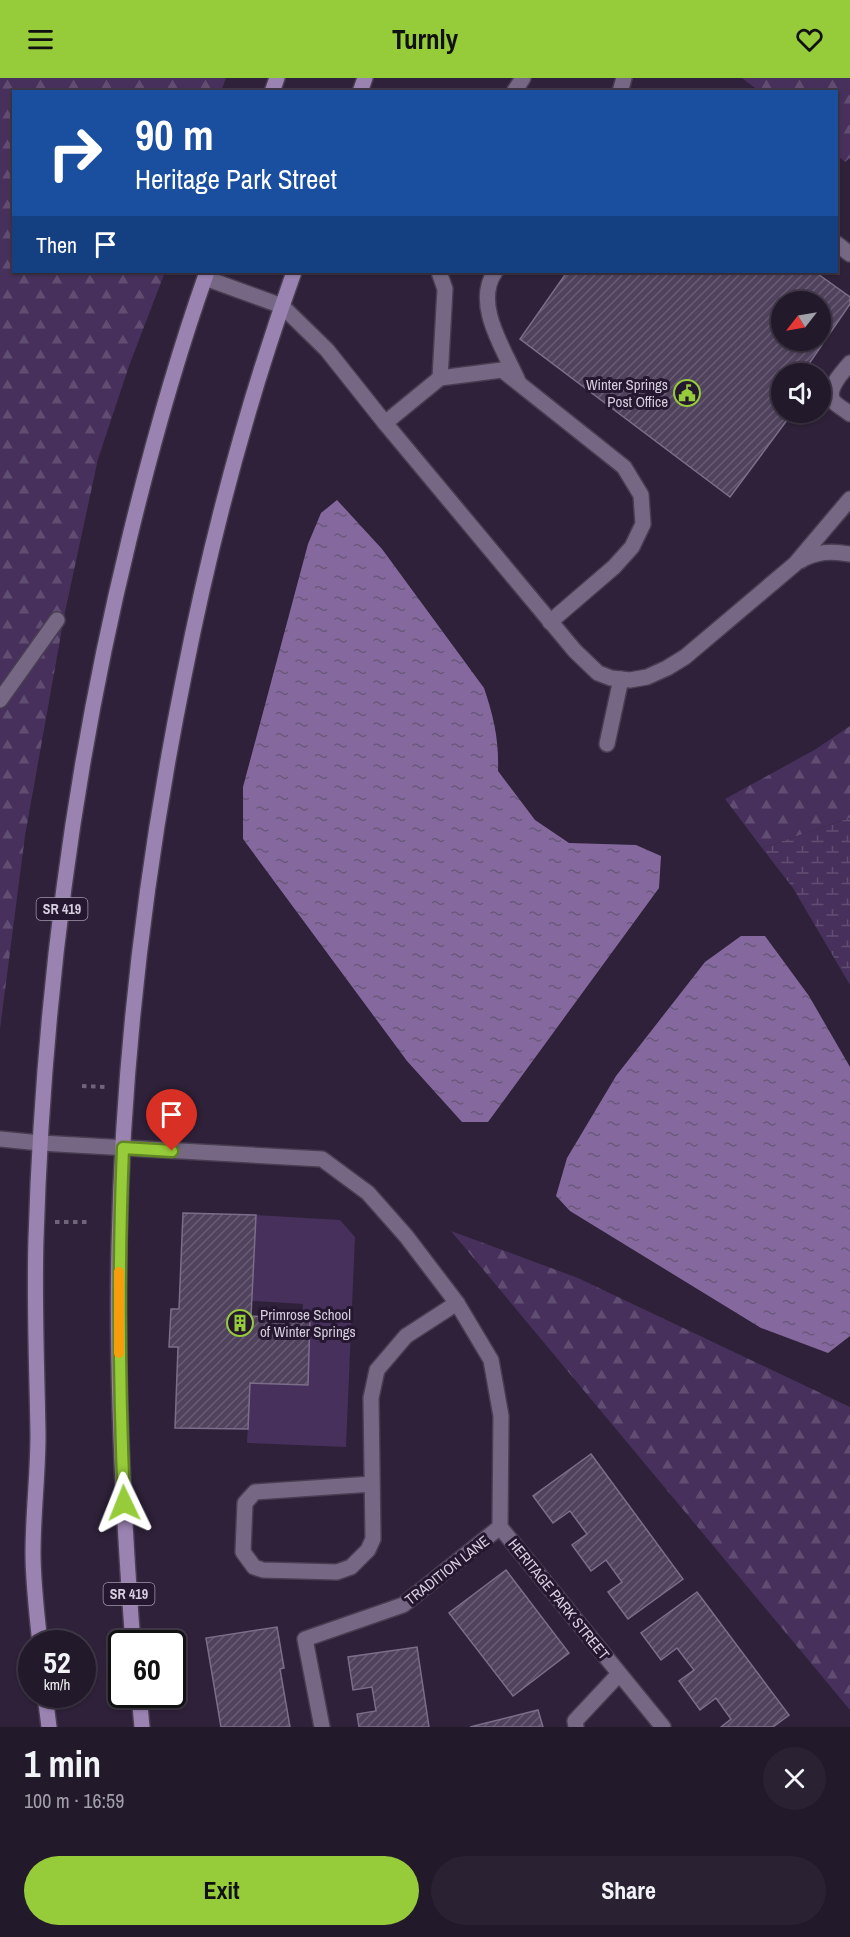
<!DOCTYPE html>
<meta charset="utf-8">
<style>
:root{--surface:#22192b;--page:#2a2233;--text:#f1f3f6;--muted:#a2a0a9;--line:#3f3847;--accent:#96cc39}
body{margin:0;font-family:"Archivo Narrow",sans-serif;background:var(--page);color:var(--text);height:100vh;display:flex;flex-direction:column;font-size:22px;white-space:nowrap}
*{box-sizing:border-box;margin:0}
p{font-size:20px;color:var(--muted)}
.icon{flex:none;width:33px;height:33px;fill:none;stroke:currentColor;stroke-width:2;stroke-linecap:round;stroke-linejoin:round}
.map{position:relative;height:1649px;overflow:hidden}
.drawer{display:flex;flex-direction:column;background:var(--surface);flex:1}
.drawer>*{flex:none}
.guide{position:absolute;left:12px;top:12px;width:826px;height:183px;border-radius:0px;box-shadow:0 2px 4px #0004,0 0 0 2px var(--line);background:#1a4fa0;color:#fff;overflow:hidden}
.needle{width:39px;rotate:239deg}
.tools{position:absolute;left:771px;top:213px;display:grid;gap:12px}
.tools a{display:grid;place-items:center;width:60px;height:60px;border-radius:50%;background:var(--surface);box-shadow:0 2px 4px #0004,0 0 0 2px var(--line);font-size:30px}
.speed{position:absolute;left:18px;top:1552px;display:flex;gap:12px;font-size:30px;font-weight:700;text-align:center}
.speed>*{display:grid;place-content:center;width:78px;height:78px;border-radius:50%;background:var(--surface);box-shadow:0 2px 4px #0004,0 0 0 2px var(--line);line-height:1}
.speed small{font-size:15px;font-weight:400}
.speed .limit{border:3px solid #111;border-radius:9px;background:#fff;color:#111}
.pin{position:absolute;display:grid;place-items:center;width:51px;height:51px;color:#fff;margin:-62px -26px;border-radius:50% 50% 50% 0;rotate:-45deg;box-shadow:0 0 6px #0007}
.pin .icon{rotate:45deg}
.me{position:absolute;width:66px;margin:-33px;rotate:358deg;stroke-linejoin:round;filter:drop-shadow(0 0 4px #0008)}
.turn{display:flex;align-items:center;gap:21px;height:126px;padding:0 24px;font-size:27px}
.turn .icon{width:78px;height:78px;stroke-width:2.5}
.turn b{display:block;font-size:42px;line-height:51px}
.then{display:flex;align-items:center;height:57px;padding:0 24px;background:#0003;gap:12px;font-size:22px}
.round{display:grid;place-items:center;flex:none;width:63px;height:63px;border-radius:32px;background:var(--page)}
.headline{display:flex;align-items:center;justify-content:space-between;height:102px;padding:0 24px}
h1{font-size:36px;font-weight:800;line-height:45px}
.action{display:flex;gap:12px;margin-top:auto;padding:12px 24px}
.action a{flex:1;height:69px;border-radius:36px;background:var(--accent);color:#111;font-size:24px;font-weight:800;line-height:69px;text-align:center}
.action a+a{background:var(--page);color:var(--text)}
header{display:flex;justify-content:space-between;align-items:center;height:78px;padding:0 24px;background:var(--accent);color:#111;font-size:27px;font-weight:800}
.map>svg:first-child{display:block}
</style>
<header><svg class="icon" aria-label="menu" viewBox="0 0 24 24"><path d="M4 6h16M4 12h16M4 18h16"/></svg>Turnly<svg class="icon" aria-label="heart" viewBox="0 0 24 24"><path d="M12 20l-8-8c-3-5 5-10 8-4 3-6 11-1 8 4z"/></svg></header>
<div class="map">
<svg width="850" height="1649" viewBox="0 0 850 1649">
<defs>
<pattern id="forest-firs" width="22" height="20" patternUnits="userSpaceOnUse" patternTransform="scale(1.5)"><rect width="22" height="20" fill="#47305b"/><path d="M5 1l3.5 6h-7zM16 11l3.5 6h-7z" fill="#614d72"/></pattern>
<pattern id="wetland-marsh" width="20" height="14" patternUnits="userSpaceOnUse" patternTransform="scale(1.5)"><rect width="20" height="14" fill="#47305b"/><path d="M1 5h8M5 5V1M11 12h8M15 12V8" fill="none" stroke="#614d72"/></pattern>
<pattern id="water-ripples" width="26" height="14" patternUnits="userSpaceOnUse" patternTransform="scale(1.5)"><rect width="26" height="14" fill="#85699e"/><path d="M2 4q2-2 4 0t4 0M15 11q2-2 4 0t4 0" fill="none" stroke="#69587a"/></pattern>
<pattern id="building-hatch" width="6" height="6" patternUnits="userSpaceOnUse" patternTransform="scale(1.5)"><rect width="6" height="6" fill="#50425d"/><path d="M-1 1l2-2M0 6l6-6M5 7l2-2" fill="none" stroke="#685c74"/></pattern>
</defs>
<rect width="100%" height="100%" fill="#2e2139"/>
<polygon fill="#47305b" points="256,1137 340,1142 355,1159 346,1369 247,1365 250,1305 307,1307 310,1241 302,1241 303,1226 252,1223"/>
<g fill="url(#forest-firs)">
<polygon points="0,0 226,0 221,13 14,14 14,194 165,194 129,288 98,381 65,534 25,758 0,951"/>
<polygon points="742,0 850,0 850,80 845,84 837,77 837,14 759,13"/>
<polygon points="850,648 850,740 762,770 725,721 816,671"/>
<polygon points="451,1153 578,1200 850,1329 850,1632"/>
</g>
<polygon fill="url(#wetland-marsh)" points="850,740 850,907 793,810 762,770"/>
<g fill="url(#water-ripples)">
<path d="M337,422L382,471L484,610C494,640 499,662 498,693L535,742L569,765L636,767L661,778L659,810L488,1044H462L407,983L243,761V709L308,466L321,435Z"/>
<polygon points="741,858 765,858 809,918 850,989 850,1258 828,1275 761,1250 570,1133 556,1118 567,1080 616,998 705,884"/>
</g>
<g fill="url(#building-hatch)" stroke="#7c6e8b" stroke-width="1.5" fill-rule="evenodd">
<path d="M567,194H815L850,219V226L802,296H782V334H793L730,419L520,261ZM782,224H820V262H782Z"/>
<polygon points="183,1135 256,1137 251,1238 310,1241 308,1307 250,1305 248,1351 175,1350 178,1269 169,1269 171,1231 179,1231"/>
<polygon points="591,1376 683,1501 628,1541 608,1514 622,1504 606,1482 591,1493 572,1467 587,1456 570,1433 553,1445 533,1418"/>
<polygon points="506,1492 569,1575 513,1618 449,1535"/>
<polygon points="697,1514 789,1637 773,1649 721,1649 731,1641 716,1620 700,1632 679,1603 694,1592 677,1570 661,1582 641,1555"/>
<polygon points="277,1549 284,1590 280,1591 290,1649 221,1649 206,1560"/>
<polygon points="417,1569 429,1649 359,1649 357,1636 376,1633 372,1609 353,1612 348,1579"/>
<polygon points="538,1632 543,1649 470,1649"/>
</g>
<g fill="none" stroke-linecap="round" stroke-linejoin="round">
<defs>
<g id="minor">
<polyline points="514,14 523,0"/>
<polyline points="620,14 624,0"/>
<polyline points="837,166 850,176"/>
<polyline points="439,194 445,211 440,300"/>
<path d="M495,194C473,226 504,271 518,303"/>
<polyline points="205,200 282,228 327,272 385,345 575,573 598,595 611,600 630,602 647,599 667,590 685,579 795,486 850,421"/>
<path d="M850,285C843,294 824,312 834,324C838,328 845,332 850,336"/>
<polyline points="385,345 440,300 502,292 624,389 641,417 643,446 632,469 614,489 550,544"/>
<path d="M800,483C816,473 832,473 850,476"/>
<polyline points="0,622 57,542"/>
<polyline points="607,666 621,601"/>
<polyline points="0,1061 40,1065 322,1081 368,1115 406,1158 457,1225 491,1282 501,1338 500,1449 663,1649"/>
<polyline points="372,1406 255,1414 245,1425 243,1474 254,1489 263,1492 337,1494 351,1489 368,1472 373,1461 371,1320 377,1292 406,1258 457,1225"/>
<polyline points="322,1649 305,1561 403,1527 500,1449"/>
<polyline points="576,1649 575,1643 619,1596"/>
</g>
<g id="major">
<polyline points="272,14 277,0"/>
<polyline points="360,14 365,0"/>
<path d="M40,1566C37,1536 33,1505 33,1475C33,1436 38,1396 38,1357C37,1291 34,1226 36,1161C43,926 73,691 129,462C151,371 176,281 207,194"/>
<path d="M133,1566C123,1434 116,1300 119,1168C123,976 146,786 184,598C211,461 247,325 294,194"/>
<polyline points="45,1617 49,1649"/>
<polyline points="139,1617 142,1649"/>
</g>
</defs>
<use href="#minor" stroke="#483d51" stroke-width="18"/>
<use href="#major" stroke="#483d51" stroke-width="18"/>
<g stroke="#6f6479" stroke-width="4" stroke-dasharray="4.5 4.5" stroke-linecap="butt">
<polyline points="82,1008 106,1009"/>
<polyline points="55,1144 87,1144"/>
</g>
<use href="#minor" stroke="#766885" stroke-width="15"/>
<use href="#major" stroke="#9a82b1" stroke-width="15"/>
</g>
<g fill="none" stroke-linecap="round" stroke-linejoin="round">
<defs>
<path id="route" d="M124,1425C119,1307 118,1189 123,1070L172,1073"/>
</defs>
<use href="#route" stroke="#628525" stroke-width="15"/>
<use href="#route" stroke="#96cc39" stroke-width="10"/>
<polyline stroke="#f59e0b" stroke-width="10" points="119,1194 119,1275"/>
</g>
<defs>
<symbol id="civic-ring" viewBox="-11 -11 22 22"><circle r="9.5" fill="#24172f" stroke="#96cc39" stroke-width="1.5"/><path d="M-.6-6.5H3V-4.5H.6V-3L4-1V1h2V6H-6V1h2V-1L-.6-3ZM-1.2 2.5V6h2.4V2.5Z" fill="#96cc39"/></symbol>
<symbol id="building-ring" viewBox="-11 -11 22 22"><circle r="9.5" fill="#24172f" stroke="#96cc39" stroke-width="1.5"/><path d="M-4-6H4V6H1V3H-1V6H-4ZM-2.5-4.3h1.7v1.8h-1.7ZM.8-4.3h1.7v1.8H.8ZM-2.5-1h1.7V.8h-1.7ZM.8-1h1.7V.8H.8Z" fill="#96cc39"/></symbol>
</defs>
<g fill-rule="evenodd">
<use href="#civic-ring" x="672" y="300" width="30" height="30"/>
<use href="#building-ring" x="225" y="1230" width="30" height="30"/>
</g>
<g text-anchor="middle" dominant-baseline="central" stroke-width="6" stroke-linejoin="round" paint-order="stroke">
<g fill="#24172f" stroke="#a197aa" stroke-width="1.5">
<rect x="36.5" y="820" width="51" height="22" rx="4.5"/>
<rect x="103.5" y="1505" width="51" height="22" rx="4.5"/>
</g>
<g font-size="14" font-weight="bold" fill="#d6cede">
<text x="62" y="831">SR 419</text>
<text x="129" y="1516">SR 419</text>
</g>
<g font-size="15" fill="#d6cede" stroke="#24172f" text-anchor="end">
<text x="668" y="306">Winter Springs<tspan x="668" dy="17">Post Office</tspan></text>
<text x="260" y="1236" text-anchor="start">Primrose School<tspan x="260" dy="17">of Winter Springs</tspan></text>
</g>
<g font-size="15" fill="#d6cede" stroke="#24172f">
<text transform="translate(447 1492) rotate(-38)">TRADITION LANE</text>
<text transform="translate(559 1521) rotate(51)">HERITAGE PARK STREET</text>
</g>
</g>
</svg>
<div class="tools">
<a><svg class="needle" viewBox="-14 -14 28 28"><path d="M0-13l5 13h-10z" fill="#e53935"/><path d="M0 13l5-13h-10z" fill="#a2a0a9"/></svg></a>
<a><svg class="icon" aria-label="sound" viewBox="0 0 24 24"><path d="M4 9h4l5-4v14l-5-4H4zM17 9q2 3 0 6"/></svg></a>
</div>
<div class="speed"><div>52<small>km/h</small></div><div class="limit">60</div></div>
<div class="pin" style="left:172px;top:1073px;background:#d93025"><svg class="icon" aria-label="arrive" viewBox="0 0 24 24"><path d="M6 21V4h12l-3 4 3 4H6"/></svg></div>
<svg class="me" style="left:124px;top:1425px" viewBox="-20 -20 40 40"><path d="M0-17L14 15 0 8-14 15z" fill="#96cc39" stroke="#fff" stroke-width="4"/></svg>
<div class="guide">
<div class="turn"><svg class="icon" aria-label="right" viewBox="0 0 24 24"><path d="M7 20v-9h11M14 6l5 5-5 5"/></svg><div><b>90 m</b>Heritage Park Street</div></div>
<div class="then">Then<svg class="icon" aria-label="arrive" viewBox="0 0 24 24"><path d="M6 21V4h12l-3 4 3 4H6"/></svg></div>
</div>
</div>
<section class="drawer">
<div class="headline"><div><h1>1 min</h1><p>100 m · 16:59</p></div><a class="round"><svg class="icon" aria-label="close" viewBox="0 0 24 24"><path d="M6 6l12 12M18 6L6 18"/></svg></a></div>
<div class="action"><a>Exit</a><a>Share</a></div>
</section>
